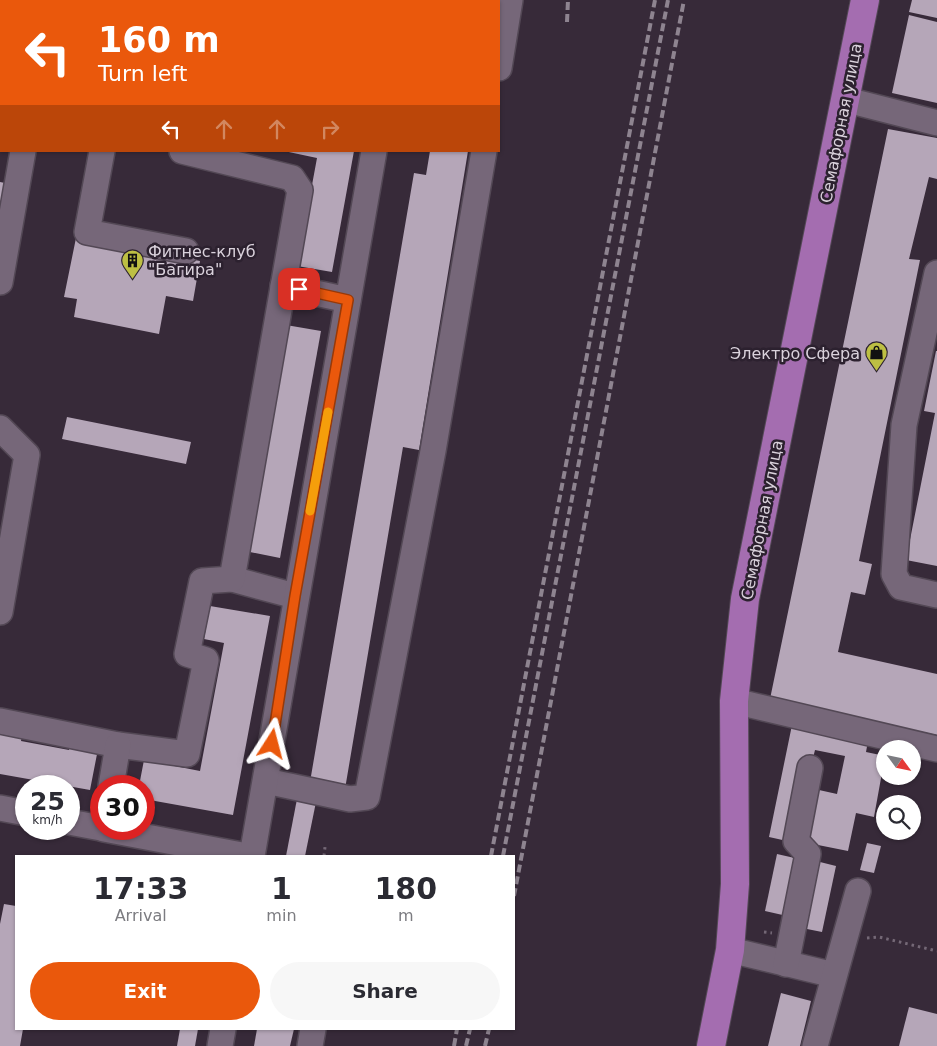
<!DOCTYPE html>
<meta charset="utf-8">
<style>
:root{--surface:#fff;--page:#f7f7f7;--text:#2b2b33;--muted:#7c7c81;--accent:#ea580c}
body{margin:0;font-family:"DejaVu Sans",sans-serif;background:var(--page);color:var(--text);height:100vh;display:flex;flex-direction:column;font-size:19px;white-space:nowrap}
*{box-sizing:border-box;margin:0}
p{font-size:16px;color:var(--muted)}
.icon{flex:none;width:28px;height:28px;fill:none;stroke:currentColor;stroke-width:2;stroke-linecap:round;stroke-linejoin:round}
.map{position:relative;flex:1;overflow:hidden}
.side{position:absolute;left:15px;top:855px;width:500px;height:175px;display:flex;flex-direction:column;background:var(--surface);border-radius:0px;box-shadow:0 1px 4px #0004}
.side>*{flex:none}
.guide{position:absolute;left:0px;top:0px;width:500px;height:152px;box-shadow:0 1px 4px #0004;background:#ea580c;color:#fff;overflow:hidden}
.needle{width:32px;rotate:123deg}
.tools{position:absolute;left:876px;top:740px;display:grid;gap:10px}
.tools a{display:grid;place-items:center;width:45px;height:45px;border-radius:50%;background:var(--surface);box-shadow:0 1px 4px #0004;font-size:25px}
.speed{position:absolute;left:15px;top:775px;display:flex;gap:10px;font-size:25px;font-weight:700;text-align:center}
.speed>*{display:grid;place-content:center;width:65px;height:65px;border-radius:50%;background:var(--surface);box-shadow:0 1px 4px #0004;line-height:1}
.speed small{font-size:12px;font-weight:400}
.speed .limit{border:8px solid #d22;background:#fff;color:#111}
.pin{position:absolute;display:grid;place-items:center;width:42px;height:42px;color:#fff;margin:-21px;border-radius:10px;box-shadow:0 2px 8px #0006}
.me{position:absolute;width:55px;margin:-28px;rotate:9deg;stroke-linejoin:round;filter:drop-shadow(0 0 4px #0008)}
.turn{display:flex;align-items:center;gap:18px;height:105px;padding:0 15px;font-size:22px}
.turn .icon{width:65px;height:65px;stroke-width:2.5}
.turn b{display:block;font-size:35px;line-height:42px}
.lanes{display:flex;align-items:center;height:48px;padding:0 15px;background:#0003;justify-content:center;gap:25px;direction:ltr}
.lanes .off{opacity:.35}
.eta{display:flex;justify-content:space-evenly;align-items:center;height:85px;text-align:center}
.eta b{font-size:30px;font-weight:600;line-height:35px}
.primary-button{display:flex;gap:10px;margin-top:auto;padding:10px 15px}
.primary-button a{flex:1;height:58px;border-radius:30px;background:var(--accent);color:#fff;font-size:20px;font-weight:600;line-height:58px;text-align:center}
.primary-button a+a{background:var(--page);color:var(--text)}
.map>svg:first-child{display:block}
</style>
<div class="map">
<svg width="937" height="1046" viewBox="0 0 937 1046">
<rect width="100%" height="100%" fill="#372a39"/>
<g fill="#b5a6b8">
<polygon points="912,0 937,0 937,18 909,12"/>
<polygon points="909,15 937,22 937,103 892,93"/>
<polygon points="888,129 937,138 937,179 929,177 909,259 920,260 859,561 872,564 865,595 851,592 838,652 937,674 937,735 770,699"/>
<polygon points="284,151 354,151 332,272 297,266 317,158"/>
<polygon points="430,151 468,151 419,450 403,447 345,789 310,782 414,173 426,175"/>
<polygon points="0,182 5,183 1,209 0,208"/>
<polygon points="76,238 200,261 193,301 166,296 159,334 74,317 77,299 64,297"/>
<polygon points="286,325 321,331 280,558 245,551"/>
<polygon points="936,351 937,351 937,566 906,560 935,413 924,411"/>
<polygon points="67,417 191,442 186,464 62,439"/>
<polygon points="210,606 270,616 233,815 144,799 144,786 139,786 144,760 200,771 224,643 204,639"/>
<polygon points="792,725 868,741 866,752 885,756 874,817 856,813 848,851 808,843 819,790 837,794 845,756 815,750 813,758 805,756 787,841 769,837"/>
<polygon points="0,731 22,735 21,741 69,750 70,744 98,749 90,790 0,774"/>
<polygon points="297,799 316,802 305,856 286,856"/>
<polygon points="867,843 881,846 874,873 860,870"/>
<polygon points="777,854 799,859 787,916 765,911"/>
<polygon points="816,861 836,866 822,932 802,928"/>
<polygon points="4,904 16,906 16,1029 23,1029 20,1046 0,1046 0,924"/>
<polygon points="781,993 811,1001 800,1046 768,1046"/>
<polygon points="909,1007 937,1014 937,1046 899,1046"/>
<polygon points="180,1029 198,1029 195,1046 177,1046"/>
<polygon points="257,1029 294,1029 290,1046 254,1046"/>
</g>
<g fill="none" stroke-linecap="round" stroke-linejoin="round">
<defs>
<g id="minor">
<polyline points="413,1 413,0"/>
<polyline points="0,25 1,25"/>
<polyline points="499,68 510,0"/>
<polyline points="847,100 937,123"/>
<polyline points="102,151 87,232 186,251"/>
<polyline points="937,273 904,425 894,574 901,587 937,595"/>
<polyline points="0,282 23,151"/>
<polyline points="283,286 348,300"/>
<polyline points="0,428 27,455 0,612"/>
<polyline points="232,579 295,596"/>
<polyline points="734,701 937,749"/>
<polyline points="0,721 118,745 187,754 206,660 187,654 202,581 232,579 300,190 292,178 182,151"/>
<polyline points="266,781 350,799 367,797 433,451 484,151"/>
<polyline points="111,786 118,745"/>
<polyline points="0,808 26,813"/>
<polyline points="69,822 101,828"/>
<polyline points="104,829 247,856"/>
<polyline points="252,856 374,151"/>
<polyline points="730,950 834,975"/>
<polyline points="786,964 808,854 796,841 810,768"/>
<polyline points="220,1046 223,1029"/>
<polyline points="310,1046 313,1029"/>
<polyline points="815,1046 858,891"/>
</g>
<polyline id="highway" points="711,1046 730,950 735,884 734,701 745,599 865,0"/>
</defs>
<use href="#minor" stroke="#534855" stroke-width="28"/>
<use href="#highway" stroke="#534855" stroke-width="30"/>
<g stroke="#746876" stroke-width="3" stroke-dasharray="2.5 4" stroke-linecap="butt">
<polyline points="324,856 325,847"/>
<polyline points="764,932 772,933"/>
<polyline points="867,938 879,937 937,951"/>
</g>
<use href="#minor" stroke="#766779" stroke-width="25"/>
<use href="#highway" stroke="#a46db0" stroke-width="28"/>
<g stroke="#8e8490" stroke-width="4" stroke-dasharray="8 4" stroke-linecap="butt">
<polyline points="567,22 568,0"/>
<polyline points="491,856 655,0"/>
<polyline points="503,856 668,0"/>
<polyline points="514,896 684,0"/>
<polyline points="454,1046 457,1029"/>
<polyline points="466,1046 470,1029"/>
<polyline points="485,1046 489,1029"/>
</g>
</g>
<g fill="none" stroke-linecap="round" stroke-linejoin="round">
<defs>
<polyline id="route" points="272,744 295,596 348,300 299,289"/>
</defs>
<use href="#route" stroke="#983908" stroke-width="12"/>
<use href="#route" stroke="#ea580c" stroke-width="9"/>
<polyline stroke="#f59e0b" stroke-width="9" points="310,511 328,412"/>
</g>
<defs>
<symbol id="building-pin" viewBox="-11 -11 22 30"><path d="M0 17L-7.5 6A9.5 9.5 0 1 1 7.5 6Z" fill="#bdbf43" stroke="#2c212f"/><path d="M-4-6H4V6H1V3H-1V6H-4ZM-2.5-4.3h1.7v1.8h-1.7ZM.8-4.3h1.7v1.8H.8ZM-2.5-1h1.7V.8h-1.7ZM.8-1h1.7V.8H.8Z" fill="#111"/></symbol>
<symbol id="shop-pin" viewBox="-11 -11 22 30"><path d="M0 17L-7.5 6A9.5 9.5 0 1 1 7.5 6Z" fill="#bdbf43" stroke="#2c212f"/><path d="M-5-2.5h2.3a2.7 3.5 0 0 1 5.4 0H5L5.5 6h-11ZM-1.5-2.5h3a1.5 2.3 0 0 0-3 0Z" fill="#111"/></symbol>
</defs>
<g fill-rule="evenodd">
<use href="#building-pin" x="120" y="248" width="25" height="34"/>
<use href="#shop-pin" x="864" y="340" width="25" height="34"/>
</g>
<g text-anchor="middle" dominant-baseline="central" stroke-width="5" stroke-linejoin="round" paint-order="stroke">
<g font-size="16" fill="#dad2dc" stroke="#2c212f">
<text transform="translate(841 123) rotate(-79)">Семафорная улица</text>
<text transform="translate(762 520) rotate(-79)">Семафорная улица</text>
</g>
<g font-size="16" fill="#dad2dc" stroke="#2c212f" text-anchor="start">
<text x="148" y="251">Фитнес-клуб<tspan x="148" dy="18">"Багира"</tspan></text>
<text x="860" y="353" text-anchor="end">Электро Сфера</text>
</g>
</g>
</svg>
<div class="tools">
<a><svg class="needle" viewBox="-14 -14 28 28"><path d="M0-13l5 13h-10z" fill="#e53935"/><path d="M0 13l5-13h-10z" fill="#7c7c81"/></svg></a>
<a><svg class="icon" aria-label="search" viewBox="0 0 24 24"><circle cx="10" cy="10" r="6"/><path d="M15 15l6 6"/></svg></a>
</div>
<div class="speed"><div>25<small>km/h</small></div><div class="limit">30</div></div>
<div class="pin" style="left:299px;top:289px;background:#d93025"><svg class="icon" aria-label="arrive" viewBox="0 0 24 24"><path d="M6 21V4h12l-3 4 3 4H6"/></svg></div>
<svg class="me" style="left:272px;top:744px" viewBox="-20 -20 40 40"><path d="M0-17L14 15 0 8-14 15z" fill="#ea580c" stroke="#fff" stroke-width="4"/></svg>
<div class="guide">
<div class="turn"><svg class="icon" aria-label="left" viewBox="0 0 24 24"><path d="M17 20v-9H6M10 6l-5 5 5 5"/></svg><div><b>160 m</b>Turn left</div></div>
<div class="lanes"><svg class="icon" aria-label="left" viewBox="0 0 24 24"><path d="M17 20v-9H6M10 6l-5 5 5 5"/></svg><svg class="icon off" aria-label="ahead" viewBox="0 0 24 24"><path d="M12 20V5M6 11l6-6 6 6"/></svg><svg class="icon off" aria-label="ahead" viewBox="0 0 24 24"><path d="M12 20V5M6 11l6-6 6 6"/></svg><svg class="icon off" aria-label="right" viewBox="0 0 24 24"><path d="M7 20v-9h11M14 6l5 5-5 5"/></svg></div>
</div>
<section class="side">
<div class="eta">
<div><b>17:33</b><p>Arrival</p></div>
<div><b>1</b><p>min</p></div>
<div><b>180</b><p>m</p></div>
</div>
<div class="primary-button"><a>Exit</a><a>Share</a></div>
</section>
</div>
